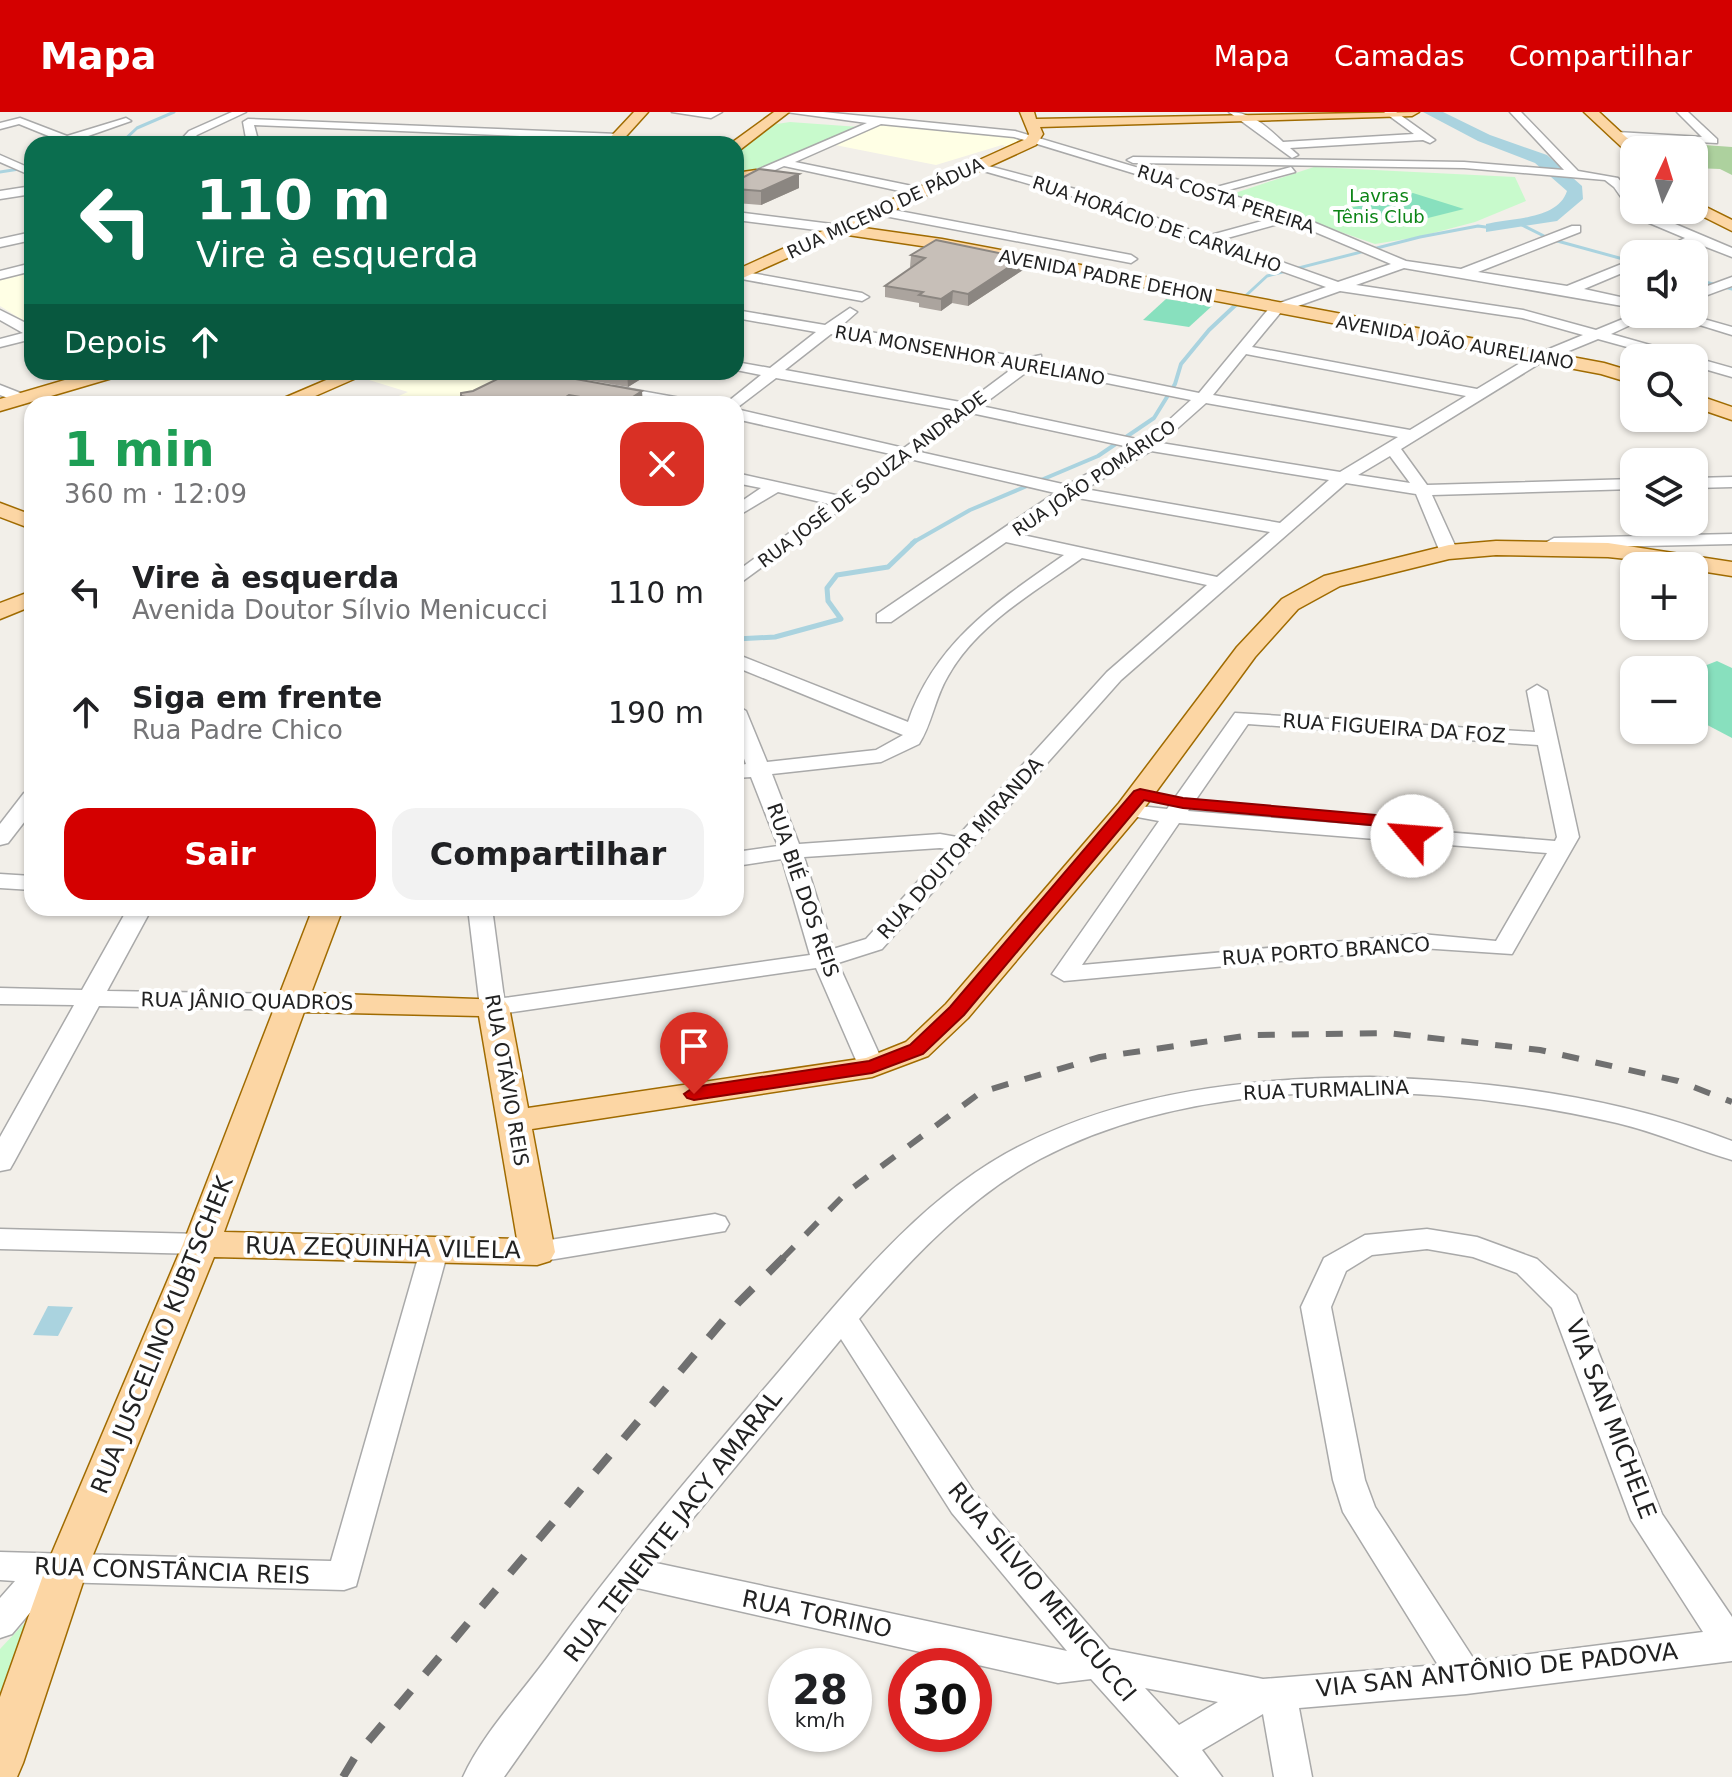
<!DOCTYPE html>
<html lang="pt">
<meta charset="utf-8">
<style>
:root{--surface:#fff;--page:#f2f2f2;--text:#202124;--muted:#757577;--accent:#d40000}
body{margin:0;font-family:"DejaVu Sans",sans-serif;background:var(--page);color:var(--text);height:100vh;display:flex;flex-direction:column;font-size:30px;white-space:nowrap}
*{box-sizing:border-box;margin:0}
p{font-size:26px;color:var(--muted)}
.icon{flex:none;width:44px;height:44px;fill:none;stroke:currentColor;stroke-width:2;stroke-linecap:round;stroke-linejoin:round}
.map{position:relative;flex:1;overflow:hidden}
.panel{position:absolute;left:24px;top:284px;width:720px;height:520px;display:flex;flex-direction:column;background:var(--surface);border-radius:24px;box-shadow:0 2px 6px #0004}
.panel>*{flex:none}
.top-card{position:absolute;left:24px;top:24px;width:720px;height:244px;border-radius:24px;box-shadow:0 2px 6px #0004;background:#0b6e4f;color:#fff;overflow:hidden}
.needle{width:52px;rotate:4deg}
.tools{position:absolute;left:1620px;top:24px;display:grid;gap:16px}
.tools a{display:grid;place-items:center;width:88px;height:88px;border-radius:16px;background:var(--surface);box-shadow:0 2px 6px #0004;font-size:40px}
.speed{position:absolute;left:768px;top:1536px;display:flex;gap:16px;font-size:40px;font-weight:700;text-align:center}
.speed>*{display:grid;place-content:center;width:104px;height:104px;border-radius:50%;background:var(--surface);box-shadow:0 2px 6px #0004;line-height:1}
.speed small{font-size:20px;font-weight:400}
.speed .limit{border:12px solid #d22;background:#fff;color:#111}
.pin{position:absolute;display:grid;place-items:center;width:68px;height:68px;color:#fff;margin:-82px -34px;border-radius:50% 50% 50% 0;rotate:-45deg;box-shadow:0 0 8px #0007}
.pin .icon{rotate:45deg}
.me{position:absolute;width:88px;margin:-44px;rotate:297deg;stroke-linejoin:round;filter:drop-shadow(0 0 6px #0008)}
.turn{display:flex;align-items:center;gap:28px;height:168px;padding:0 40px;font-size:36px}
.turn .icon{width:104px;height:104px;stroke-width:2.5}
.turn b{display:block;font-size:56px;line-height:68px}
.then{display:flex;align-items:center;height:76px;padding:0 40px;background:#0003;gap:16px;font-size:30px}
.round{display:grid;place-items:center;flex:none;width:84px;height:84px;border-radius:24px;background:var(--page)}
.headline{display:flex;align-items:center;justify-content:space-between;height:136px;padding:0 40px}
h1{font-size:48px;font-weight:700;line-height:60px;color:#1e9e55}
.action{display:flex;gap:16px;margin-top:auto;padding:16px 40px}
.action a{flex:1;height:92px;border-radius:24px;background:var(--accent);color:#fff;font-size:32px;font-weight:700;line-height:92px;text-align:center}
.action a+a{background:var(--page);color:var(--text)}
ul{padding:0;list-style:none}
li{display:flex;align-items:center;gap:24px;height:120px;padding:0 40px}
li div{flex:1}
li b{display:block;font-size:30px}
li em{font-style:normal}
header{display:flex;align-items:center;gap:48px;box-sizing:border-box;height:112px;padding:0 40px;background:var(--accent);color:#fff}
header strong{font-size:38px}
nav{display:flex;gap:44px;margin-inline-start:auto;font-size:28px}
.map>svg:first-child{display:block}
</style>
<header>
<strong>Mapa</strong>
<nav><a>Mapa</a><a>Camadas</a><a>Compartilhar</a></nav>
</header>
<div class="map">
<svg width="1732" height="1665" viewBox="0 0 1732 1665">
<rect width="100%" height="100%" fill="#f2efe9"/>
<g fill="#ffffe5">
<polygon points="880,10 1000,21 1021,28 1011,35 1002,33 936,53 835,33"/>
<polygon points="32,158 32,214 0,194 0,166"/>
<polygon points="387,260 478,260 505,265 445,292 380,292 408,280 369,268"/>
</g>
<polygon fill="#add19e" points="1635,28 1732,35 1732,63 1720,57 1694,56 1694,38 1644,38"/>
<g fill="#c8facc">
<polygon points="790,10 859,15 736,67 736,38 770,13"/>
<polygon points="1314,55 1515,65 1526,89 1475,110 1418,125 1375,132 1232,82"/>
<polygon points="32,1503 0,1592 0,1537"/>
</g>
<g fill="#88e0be">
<polygon points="1413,81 1464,97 1396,114 1346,97"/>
<polygon points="1166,187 1212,194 1189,215 1143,208"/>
<polygon points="1717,549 1732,556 1732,626 1694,606 1694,558"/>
</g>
<polygon fill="#aad3df" points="48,1194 73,1195 58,1224 33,1223"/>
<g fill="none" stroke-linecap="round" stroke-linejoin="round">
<g stroke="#aad3df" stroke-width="3">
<polyline points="120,32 137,16 174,0"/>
<polyline points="0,60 32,55"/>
<polyline points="1518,111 1550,127 1634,150"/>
<polyline points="1694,167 1732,177"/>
<polyline points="1240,189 1267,164 1420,125 1478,114 1493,116"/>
</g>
<polyline stroke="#aad3df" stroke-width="4" points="912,431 970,398 1098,344 1154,306 1175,272 1181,252 1209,218 1242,187"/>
<polyline stroke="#aad3df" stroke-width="5" points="736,527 775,525 841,507 828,489 827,476 837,463 888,455 915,429"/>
<path fill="#aad3df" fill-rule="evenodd" d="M1423,0H1443L1490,23L1547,43L1582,74L1583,87L1557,109L1486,120V112C1510,106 1558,108 1567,79L1535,51L1478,29Z"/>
<defs>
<g id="minor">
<polygon points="232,0 246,0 197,23 189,32 177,32 189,19"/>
<polygon points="672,0 722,0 711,6"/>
<path d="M786,0H823L1015,19L1209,77L1291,55L1295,60L1221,80L1294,102L1406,149L1461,157L1572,114H1580V120L1478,160L1567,174L1634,147V156L1584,177L1634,188V196L1404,156L1356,173L1523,198L1596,218L1635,202H1654L1611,222L1732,256V265L1694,254V246H1667L1598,227L1542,250L1401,337L1427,373L1634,367V377L1432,383L1458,440L1455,444H1443L1440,440L1416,382L1346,371L1121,568L882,837L838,851L885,955L881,961H863L859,955L816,856L493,903L484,900L480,895L468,796H492L504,886L810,843L782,747L736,754V740L778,734L751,665L736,666V654L746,652L736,625V593L746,599L767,650L876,638L903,623L736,555V542L908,610C935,530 998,489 1064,443L1006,430L891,510H877V502L1055,381L910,347L736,474V460L829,392L778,380L736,405V393L761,376L736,371V361L840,384L895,343L736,307V297L904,336L956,298L776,266L738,295L725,292L761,263L736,258V250L770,256L816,220L736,206V198L825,213L850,196L857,200L840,215L1026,246L1041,243V249L1199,281L1271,194L1326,175L1071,84L973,56L977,51L1079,78L1207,124L1277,105L1014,25L881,12L795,50L922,76V82L918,83L784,54L736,75V67L867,11ZM1289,109L1391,152L1338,170L1220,128ZM1340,179L1522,206L1583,223L1532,244L1477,277L1252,235L1281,200ZM831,222L1017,253L966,291L785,258ZM1246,242L1466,284L1410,318L1213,283ZM1032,256L1191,288L1146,329L981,294ZM1206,291L1398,325L1340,360L1161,331ZM971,301L1134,336L1067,373L920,340ZM1151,339L1329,368L1280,411L1085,377ZM1390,344L1410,371L1358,363ZM1072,385L1270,420L1217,465L1018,422ZM1082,446L1207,473L1107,560L957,725L940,722L799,732L772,662L881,650L919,632C932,612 935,585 948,564C977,512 1035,480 1082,446ZM940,736L947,737L866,827L833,837L804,745Z"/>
<path d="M1229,0C1252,0 1267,15 1283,30L1414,22L1384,0H1396L1435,28L1430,31L1423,28L1290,36L1298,43L1292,46Z"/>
<polygon points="1510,0 1521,0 1578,59 1618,66 1634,87 1634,98 1642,98 1732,136 1732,145 1696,131 1668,142 1651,142 1685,126 1635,105 1614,75 1605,68 1464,56 1133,51 1127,48 1133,45 1464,50 1564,58"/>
<polygon points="1677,0 1688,0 1717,27 1717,31 1617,26 1612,23 1617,20 1702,25"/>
<polygon points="20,6 67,24 126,6 131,9 71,30 47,32 56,27 19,12 0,17 0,11"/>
<polygon points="248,7 618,22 623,25 618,28 254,13 259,32 247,32 243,10"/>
<polygon points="0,43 32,57 32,64 0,50"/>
<polygon points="32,74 32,82 0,87 0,79"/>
<polygon points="878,95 1131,143 1137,147 1131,151 874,102 874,96"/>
<polygon points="736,100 840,113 846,117 840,121 736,108"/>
<polygon points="32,120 32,128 0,135 0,127"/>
<polygon points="32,151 32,159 0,167 0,159"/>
<polygon points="740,159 862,181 869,185 862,189 736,166 736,160"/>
<polygon points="1732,165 1732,174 1694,188 1694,179"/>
<polygon points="0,198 32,214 32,227 0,235 0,227 23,221 0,208"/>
<polygon points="1664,202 1686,202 1732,215 1732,223"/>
<polygon points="485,260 521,260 544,267 537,271"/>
<polygon points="0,273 28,284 31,287 23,292 0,283"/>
<polygon points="613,274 686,287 694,292 660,292 608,282 605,279"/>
<polygon points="1732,365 1732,375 1694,376 1694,366"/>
<polygon points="1732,422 1732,432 1554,436 1545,431 1554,426"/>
<path d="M1537,573L1547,579L1579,725L1512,842L1421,836L1064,869L1052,862L1159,709L1121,702L1118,697L1121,692L1167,697L1235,601L1535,620L1527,579ZM1248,612L1538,633L1557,725L1555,729L1188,699ZM1179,711L1547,741L1496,829L1421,822L1082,853Z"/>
<polygon points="32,680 32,700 8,731 0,733 0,712 24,681"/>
<polygon points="0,762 32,764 32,778 0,776"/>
<polygon points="128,796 152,796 107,879 291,882 303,890 291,898 99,894 14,1050 10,1057 0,1059 0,1025 74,893 0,892 0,876 82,878"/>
<path d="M1370,965C1493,969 1616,984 1732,1029V1048C1693,1037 1656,1020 1617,1011C1440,970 1205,959 1040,1047C969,1085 911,1147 859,1207L976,1383L1109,1537L1263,1567L1438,1553L1343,1400L1333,1368L1301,1195L1324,1146L1365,1123L1427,1117L1477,1125L1537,1147L1576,1183L1662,1402L1732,1505V1549L1466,1582L1299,1596L1312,1665H1274L1263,1602L1202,1638L1222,1665H1179L1091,1567L1058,1571L637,1476L504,1665H463C482,1623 519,1584 547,1546C615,1452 689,1365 764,1277C839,1190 916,1086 1022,1033C1129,979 1251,966 1370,965ZM1427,1137L1473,1145L1517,1161L1552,1196L1631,1408L1703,1520L1475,1549L1375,1395L1365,1368L1331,1195L1346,1159L1372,1143ZM841,1227L952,1401L1067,1539L656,1451ZM1145,1576L1218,1590L1179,1613Z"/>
<polygon points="715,1102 725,1105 729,1112 725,1119 537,1150 527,1147 523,1140 527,1133 537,1130"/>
<polygon points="0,1117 201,1122 211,1125 215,1132 211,1139 201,1142 0,1137"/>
<polygon points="434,1129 444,1132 448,1139 356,1474 344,1478 56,1470 12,1522 0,1526 0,1486 15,1469 0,1468 0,1440 331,1449 420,1139 424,1132"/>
</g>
<g id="major">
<polygon points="634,0 648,0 619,32 604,32"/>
<polygon points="774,0 789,0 741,37 736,38 736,32 730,32"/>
<polygon points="1020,0 1034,0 1036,7 1419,0 1412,4 1040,15 1043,22 1036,33 857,115 942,127 1604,251 1634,260 1634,272 1601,262 942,137 841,122 736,169 736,158 1026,27 1029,22"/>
<polygon points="1584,0 1599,0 1640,38 1629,42"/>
<polygon points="756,58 763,62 761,65 736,69 736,61"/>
<polygon points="1694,89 1732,108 1732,119 1690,98 1694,98"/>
<polygon points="92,260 121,260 119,264 0,299 0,287"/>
<polygon points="345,260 370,260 297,292 270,292"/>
<polygon points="1694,282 1732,295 1732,308 1694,295"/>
<polygon points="0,391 32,403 32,417 0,405"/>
<path d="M1496,429L1608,431L1732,450V464L1694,458V454L1608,445L1496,443L1449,447L1340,474L1298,497L1255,545L1139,703L968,906L928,944L872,965L532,1017L555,1140L550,1149L537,1153L214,1145L88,1455L23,1651L17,1665H0V1585L46,1455L183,1132L313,796H343L311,881L504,888L509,895L528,996L866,946L906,930L946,892L1119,691L1237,535L1282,487L1324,464L1449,433ZM304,900L479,904L517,1127L224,1120Z"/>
<polygon points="32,479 32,494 0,507 0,491"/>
</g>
</defs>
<use href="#minor" stroke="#a9a9a9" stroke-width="3"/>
<use href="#major" stroke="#a06b00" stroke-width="3"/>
<use href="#minor" fill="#fff" fill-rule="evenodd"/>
<use href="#major" fill="#fcd6a4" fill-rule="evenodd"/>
<polyline stroke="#707070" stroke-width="6" stroke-dasharray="17 17" stroke-linecap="butt" points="782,1147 847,1080 981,980 1100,945 1251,923 1387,921 1540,938 1678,969 1732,990"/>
<polyline stroke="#707070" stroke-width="8" stroke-dasharray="22 22" stroke-linecap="butt" points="343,1665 355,1645 738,1191 784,1145"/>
</g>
<g fill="#aba49e">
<polygon points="799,62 799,76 761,93 736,91 736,69"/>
<polygon points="911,143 1023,146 1023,158 968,194 952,191 941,199 919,195 919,191 885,185 885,174 912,155 910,155"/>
<polygon points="512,260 643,292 462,292 461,281 473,279"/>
<polygon points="540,260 649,260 649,262 628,275"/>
</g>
<g fill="#8b8681">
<polygon points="799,62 799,76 761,93 761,79"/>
<polygon points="1023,146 1023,158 968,194 968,182"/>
<polygon points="953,179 952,191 941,199 941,187"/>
<polygon points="627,260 649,260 649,262 628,275"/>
<polygon points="642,279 643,292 622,292"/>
<polygon points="569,283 570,292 555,292"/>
</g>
<g fill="#c7bfb8" stroke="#8b8681" stroke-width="2">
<polygon points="759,57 799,62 761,79 736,77 736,69"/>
<polygon points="936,128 1023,146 968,182 953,179 941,187 919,183 923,180 885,174 925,146 911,143"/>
<polygon points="512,260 537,260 642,279 622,292 569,283 555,292 500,292 461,284 461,281 473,279"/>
</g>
<polygon fill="#d40000" stroke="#8a0000" stroke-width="2" points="1140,677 1183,686 1410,706 1419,711 1420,724 1412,729 1406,727 1403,716 1183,696 1144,688 964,903 923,942 872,961 694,988 687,986 684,982 694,975 869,949 910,933 950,895 1134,679"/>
<g text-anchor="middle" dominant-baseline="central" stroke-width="8" stroke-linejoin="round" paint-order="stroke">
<g font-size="18" fill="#0c8416" stroke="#fff">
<text x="1379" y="83">Lavras<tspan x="1379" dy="21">Tênis Club</tspan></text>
</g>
<g font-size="18" fill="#222" stroke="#fff">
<text transform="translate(1226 87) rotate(18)">RUA COSTA PEREIRA</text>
<text transform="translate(885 96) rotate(-25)">RUA MICENO DE PÁDUA</text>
<text transform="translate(1157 112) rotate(19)">RUA HORÁCIO DE CARVALHO</text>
<text transform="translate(1106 164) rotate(11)">AVENIDA PADRE DEHON</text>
<text transform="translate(1455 230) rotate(10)">AVENIDA JOÃO AURELIANO</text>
<text transform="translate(970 243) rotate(10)">RUA MONSENHOR AURELIANO</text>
<text transform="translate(1094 366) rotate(-34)">RUA JOÃO POMÁRICO</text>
<text transform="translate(872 367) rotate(-37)">RUA JOSÉ DE SOUZA ANDRADE</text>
</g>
<g font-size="20" fill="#222" stroke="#fff">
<text transform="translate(1394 616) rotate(4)">RUA FIGUEIRA DA FOZ</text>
<text transform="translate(960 736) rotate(-48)">RUA DOUTOR MIRANDA</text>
<text transform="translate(803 778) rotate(71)">RUA BIÉ DOS REIS</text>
<text transform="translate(1326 839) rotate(-4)">RUA PORTO BRANCO</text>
<text transform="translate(247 889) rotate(1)">RUA JÂNIO QUADROS</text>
<text transform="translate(507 968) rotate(80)">RUA OTÁVIO REIS</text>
<text transform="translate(1326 978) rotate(-2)">RUA TURMALINA</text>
</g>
<g font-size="24" fill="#222" stroke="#fff">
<text transform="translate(383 1136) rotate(1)">RUA ZEQUINHA VILELA</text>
<text transform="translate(162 1223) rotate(-68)">RUA JUSCELINO KUBTSCHEK</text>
<text transform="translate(1611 1307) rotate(69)">VIA SAN MICHELE</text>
<text transform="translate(673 1414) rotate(-52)">RUA TENENTE JACY AMARAL</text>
<text transform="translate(172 1459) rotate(2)">RUA CONSTÂNCIA REIS</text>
<text transform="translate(1042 1480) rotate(50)">RUA SÍLVIO MENICUCCI</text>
<text transform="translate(817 1502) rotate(12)">RUA TORINO</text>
<text transform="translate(1497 1558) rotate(-6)">VIA SAN ANTÔNIO DE PADOVA</text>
</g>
</g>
</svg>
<div class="tools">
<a><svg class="needle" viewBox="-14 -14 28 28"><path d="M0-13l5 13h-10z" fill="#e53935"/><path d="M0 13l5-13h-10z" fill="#757577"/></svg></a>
<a><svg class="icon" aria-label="sound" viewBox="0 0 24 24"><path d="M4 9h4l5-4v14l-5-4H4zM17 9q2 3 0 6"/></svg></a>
<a><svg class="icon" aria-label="search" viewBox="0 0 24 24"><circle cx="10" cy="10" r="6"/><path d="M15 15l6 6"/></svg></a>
<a><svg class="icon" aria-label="layers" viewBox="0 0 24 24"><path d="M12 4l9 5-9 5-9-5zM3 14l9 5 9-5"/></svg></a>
<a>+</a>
<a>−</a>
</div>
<div class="speed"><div>28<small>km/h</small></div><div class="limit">30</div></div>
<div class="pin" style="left:694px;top:982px;background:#d93025"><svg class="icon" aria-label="arrive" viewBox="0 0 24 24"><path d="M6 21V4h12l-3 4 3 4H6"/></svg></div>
<svg class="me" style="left:1412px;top:724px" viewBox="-20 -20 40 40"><circle r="19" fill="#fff"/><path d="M0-13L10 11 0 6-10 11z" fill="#d40000"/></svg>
<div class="top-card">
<div class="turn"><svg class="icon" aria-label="left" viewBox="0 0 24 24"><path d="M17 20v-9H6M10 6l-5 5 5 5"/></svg><div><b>110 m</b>Vire à esquerda</div></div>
<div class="then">Depois<svg class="icon" aria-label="ahead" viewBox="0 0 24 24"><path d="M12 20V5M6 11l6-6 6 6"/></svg></div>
</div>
<section class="panel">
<div class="headline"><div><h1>1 min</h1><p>360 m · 12:09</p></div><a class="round" style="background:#d93025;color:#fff"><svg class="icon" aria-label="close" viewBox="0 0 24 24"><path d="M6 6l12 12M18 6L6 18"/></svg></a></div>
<ul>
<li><svg class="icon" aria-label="left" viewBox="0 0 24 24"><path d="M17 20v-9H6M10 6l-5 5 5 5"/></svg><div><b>Vire à esquerda</b><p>Avenida Doutor Sílvio Menicucci</p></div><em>110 m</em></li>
<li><svg class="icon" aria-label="ahead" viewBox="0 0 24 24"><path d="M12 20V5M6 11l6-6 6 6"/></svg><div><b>Siga em frente</b><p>Rua Padre Chico</p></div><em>190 m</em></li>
</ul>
<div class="action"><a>Sair</a><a>Compartilhar</a></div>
</section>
</div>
